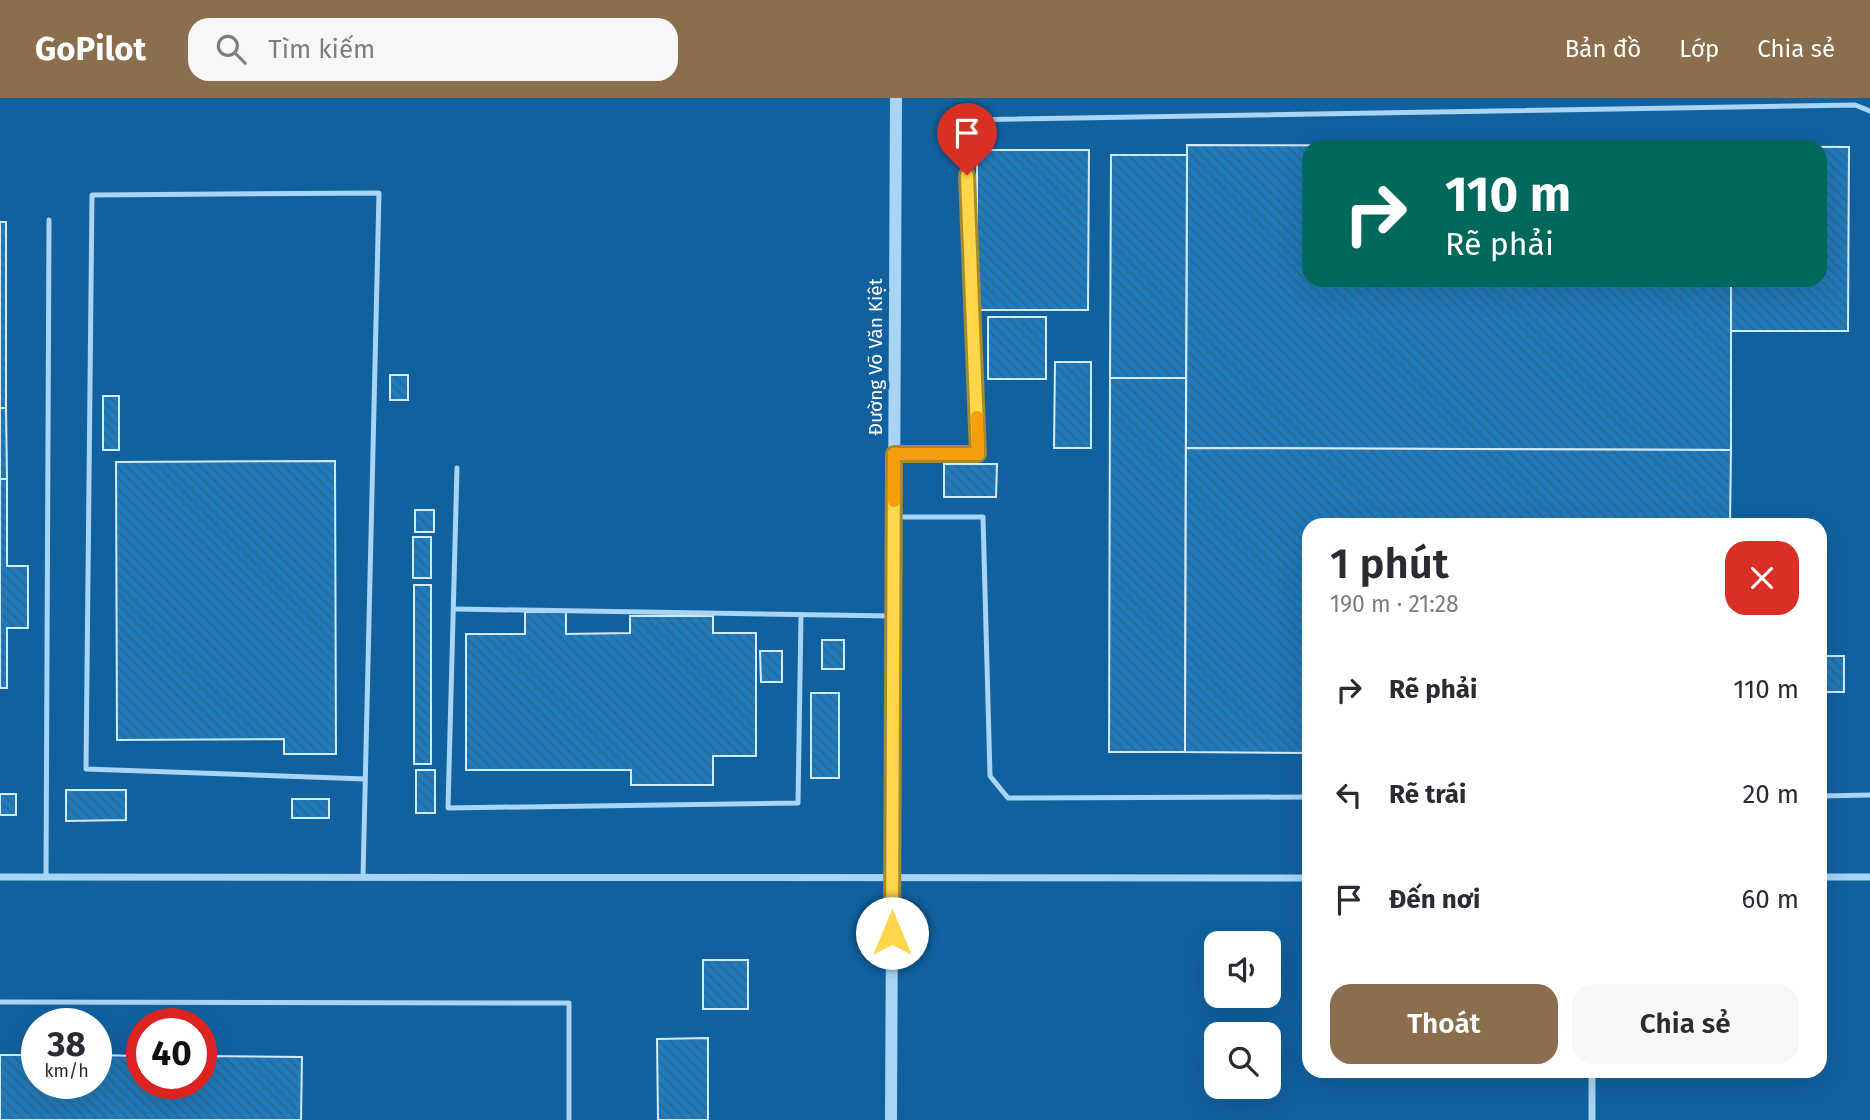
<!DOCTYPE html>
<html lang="vi">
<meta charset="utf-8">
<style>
:root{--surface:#fff;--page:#f7f7f7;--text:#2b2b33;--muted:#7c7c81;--accent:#8a6e4d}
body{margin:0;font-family:"Fira Sans",sans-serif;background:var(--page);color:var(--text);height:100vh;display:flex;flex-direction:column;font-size:26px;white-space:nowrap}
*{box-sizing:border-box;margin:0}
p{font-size:23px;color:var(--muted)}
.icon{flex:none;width:38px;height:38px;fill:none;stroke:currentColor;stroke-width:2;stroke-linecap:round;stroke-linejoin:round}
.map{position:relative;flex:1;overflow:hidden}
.panel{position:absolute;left:1302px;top:420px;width:525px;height:560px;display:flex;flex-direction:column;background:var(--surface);border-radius:21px;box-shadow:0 7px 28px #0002}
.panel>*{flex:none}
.banner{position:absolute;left:1302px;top:42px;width:525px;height:147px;border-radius:21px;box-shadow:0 7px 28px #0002;background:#00695c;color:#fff;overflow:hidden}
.controls{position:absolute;left:1204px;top:833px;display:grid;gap:14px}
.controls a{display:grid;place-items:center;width:77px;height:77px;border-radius:14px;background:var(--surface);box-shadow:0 7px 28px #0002;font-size:35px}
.speed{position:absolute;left:21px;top:910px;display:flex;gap:14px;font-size:35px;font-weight:700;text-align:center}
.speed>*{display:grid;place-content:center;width:91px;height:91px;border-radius:50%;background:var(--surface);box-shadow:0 7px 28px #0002;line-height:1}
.speed small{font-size:18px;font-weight:400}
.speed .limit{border:10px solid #d22;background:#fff;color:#111}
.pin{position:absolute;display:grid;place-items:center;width:60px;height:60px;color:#fff;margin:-72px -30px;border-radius:50% 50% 50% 0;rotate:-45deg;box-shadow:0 0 7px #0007}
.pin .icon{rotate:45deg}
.me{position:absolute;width:77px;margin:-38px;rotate:0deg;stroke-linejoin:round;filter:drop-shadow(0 0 5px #0008)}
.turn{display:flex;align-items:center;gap:24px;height:147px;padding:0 28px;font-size:32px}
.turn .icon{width:91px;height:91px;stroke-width:2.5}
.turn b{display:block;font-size:49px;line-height:60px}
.round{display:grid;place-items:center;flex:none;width:74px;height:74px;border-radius:21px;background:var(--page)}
.headline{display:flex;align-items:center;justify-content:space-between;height:119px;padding:0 28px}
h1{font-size:42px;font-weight:600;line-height:52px}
.cta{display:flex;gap:14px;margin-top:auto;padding:14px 28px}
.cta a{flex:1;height:80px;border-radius:21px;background:var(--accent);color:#fff;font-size:28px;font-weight:600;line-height:80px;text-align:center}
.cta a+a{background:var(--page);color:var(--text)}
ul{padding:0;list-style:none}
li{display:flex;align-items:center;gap:21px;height:105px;padding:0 28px}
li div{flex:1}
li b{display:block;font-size:26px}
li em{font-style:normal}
header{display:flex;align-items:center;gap:42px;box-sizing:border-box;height:98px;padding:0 35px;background:var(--accent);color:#fff}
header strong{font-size:33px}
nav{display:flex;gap:38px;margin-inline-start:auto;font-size:24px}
.search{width:490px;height:63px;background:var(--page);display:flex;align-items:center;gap:18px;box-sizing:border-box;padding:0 24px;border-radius:21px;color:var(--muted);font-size:26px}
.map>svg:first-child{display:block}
</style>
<header>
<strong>GoPilot</strong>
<div class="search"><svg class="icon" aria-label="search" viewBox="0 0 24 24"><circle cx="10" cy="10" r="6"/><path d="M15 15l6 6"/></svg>Tìm kiếm</div>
<nav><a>Bản đồ</a><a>Lớp</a><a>Chia sẻ</a></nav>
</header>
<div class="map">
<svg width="1870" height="1022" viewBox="0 0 1870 1022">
<defs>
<pattern id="building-back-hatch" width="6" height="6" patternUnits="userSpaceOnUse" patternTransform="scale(1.75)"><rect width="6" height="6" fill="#1e7bbe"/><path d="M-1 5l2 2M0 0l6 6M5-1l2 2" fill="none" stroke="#33668b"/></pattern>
</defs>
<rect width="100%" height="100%" fill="#11619f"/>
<g fill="url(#building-back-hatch)" stroke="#d1ebfe" stroke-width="2">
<polygon points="1187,47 1732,48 1309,49 1309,182 1731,182 1731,352 1186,350"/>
<polygon points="1732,48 1849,49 1848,233 1731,233 1731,182 1820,182 1820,49"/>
<polygon points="977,52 1089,52 1088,212 977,212"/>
<polygon points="1111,57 1187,57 1186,280 1110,280"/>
<rect x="0" y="124" width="6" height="186"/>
<rect x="988" y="219" width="58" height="62"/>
<polygon points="1055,264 1091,264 1091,350 1054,350"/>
<rect x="390" y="277" width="18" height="25"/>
<polygon points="1110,280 1186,280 1185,654 1109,654"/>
<rect x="103" y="298" width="16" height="54"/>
<polygon points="0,310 6,310 7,381 0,381"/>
<polygon points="1186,350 1731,352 1730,427 1309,427 1309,655 1185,654"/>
<polygon points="335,363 336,656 284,656 284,641 117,642 116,364"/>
<polygon points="944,366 997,366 996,399 944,399"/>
<polygon points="0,381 7,381 7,468 28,468 28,530 7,530 7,590 0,590"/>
<rect x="415" y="412" width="19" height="22"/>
<rect x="413" y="439" width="18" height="41"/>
<rect x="414" y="487" width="17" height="179"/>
<polygon points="525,514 566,514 566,536 630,535 630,518 713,518 713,535 756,535 756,658 713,658 713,687 631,687 631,672 466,672 466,536 525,536"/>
<rect x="822" y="542" width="22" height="29"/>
<polygon points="760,553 782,553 782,584 761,584"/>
<rect x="1820" y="558" width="24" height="36"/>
<rect x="811" y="595" width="28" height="85"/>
<rect x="416" y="672" width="19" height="43"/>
<polygon points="66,692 126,692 126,722 66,723"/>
<rect x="0" y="696" width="16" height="21"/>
<rect x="292" y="701" width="37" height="19"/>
<rect x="703" y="862" width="45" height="49"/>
<polygon points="708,940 708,1022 658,1022 657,941"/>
<polygon points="0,957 37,957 37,985 96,985 96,957 142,958 142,985 201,985 201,958 302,959 301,1022 0,1022"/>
</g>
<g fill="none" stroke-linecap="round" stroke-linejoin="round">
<g stroke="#a8d5f5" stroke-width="5">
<polyline points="894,356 978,356 964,22 1855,7 1870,13"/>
<polyline points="457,370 448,710 798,705 801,517"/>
<polyline points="895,419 983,419 990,678 1008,700 1309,699"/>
<polyline points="455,511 893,518"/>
<polyline points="1820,698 1870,697"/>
<polyline points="46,779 49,122"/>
<polyline points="363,780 379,95 92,97 86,671 365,681"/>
<polyline points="0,904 569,905 569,1022"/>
</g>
<g stroke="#a8d5f5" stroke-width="7">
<polyline points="0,779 1309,780"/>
<polyline points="1820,779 1870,779"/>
<polyline points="1592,1022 1592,973"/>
</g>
<polyline stroke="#a8d5f5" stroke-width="12" points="891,1022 896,0"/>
</g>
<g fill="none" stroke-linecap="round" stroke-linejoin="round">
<defs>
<polyline id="route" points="892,835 894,356 978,356 967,77"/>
</defs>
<use href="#route" stroke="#a68a30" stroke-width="18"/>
<use href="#route" stroke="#ffd54a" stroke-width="12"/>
<polyline stroke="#f59e0b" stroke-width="12" points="894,403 894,356 978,356 977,319"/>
</g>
<g text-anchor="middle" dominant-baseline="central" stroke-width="7" stroke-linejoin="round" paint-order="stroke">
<g font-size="19" fill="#fff" stroke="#11619f">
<text transform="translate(875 259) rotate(-90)">Đường Võ Văn Kiệt</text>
</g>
</g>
</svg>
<div class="controls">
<a><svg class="icon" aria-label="sound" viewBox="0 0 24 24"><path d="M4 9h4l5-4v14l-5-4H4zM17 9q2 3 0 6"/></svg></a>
<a><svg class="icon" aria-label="search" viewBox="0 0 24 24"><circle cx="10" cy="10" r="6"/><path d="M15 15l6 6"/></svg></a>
</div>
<div class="speed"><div>38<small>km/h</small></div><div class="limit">40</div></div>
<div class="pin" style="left:967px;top:77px;background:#d93025"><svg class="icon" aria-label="arrive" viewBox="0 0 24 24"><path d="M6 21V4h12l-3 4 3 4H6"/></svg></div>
<svg class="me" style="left:892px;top:835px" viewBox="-20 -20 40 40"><circle r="19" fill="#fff"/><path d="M0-13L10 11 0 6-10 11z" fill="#ffd54a"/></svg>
<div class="banner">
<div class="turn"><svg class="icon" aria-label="right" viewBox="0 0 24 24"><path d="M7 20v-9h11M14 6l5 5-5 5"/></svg><div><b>110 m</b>Rẽ phải</div></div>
</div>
<section class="panel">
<div class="headline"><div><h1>1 phút</h1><p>190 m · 21:28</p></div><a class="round" style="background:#d93025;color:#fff"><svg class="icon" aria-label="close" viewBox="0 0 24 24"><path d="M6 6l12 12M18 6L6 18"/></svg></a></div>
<ul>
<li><svg class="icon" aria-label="right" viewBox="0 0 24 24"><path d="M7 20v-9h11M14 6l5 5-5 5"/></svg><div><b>Rẽ phải</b></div><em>110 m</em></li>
<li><svg class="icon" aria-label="left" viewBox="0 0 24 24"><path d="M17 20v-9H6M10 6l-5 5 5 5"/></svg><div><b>Rẽ trái</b></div><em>20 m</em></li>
<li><svg class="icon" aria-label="arrive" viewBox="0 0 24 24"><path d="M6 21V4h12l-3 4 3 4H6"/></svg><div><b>Đến nơi</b></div><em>60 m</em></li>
</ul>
<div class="cta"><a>Thoát</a><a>Chia sẻ</a></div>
</section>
</div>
